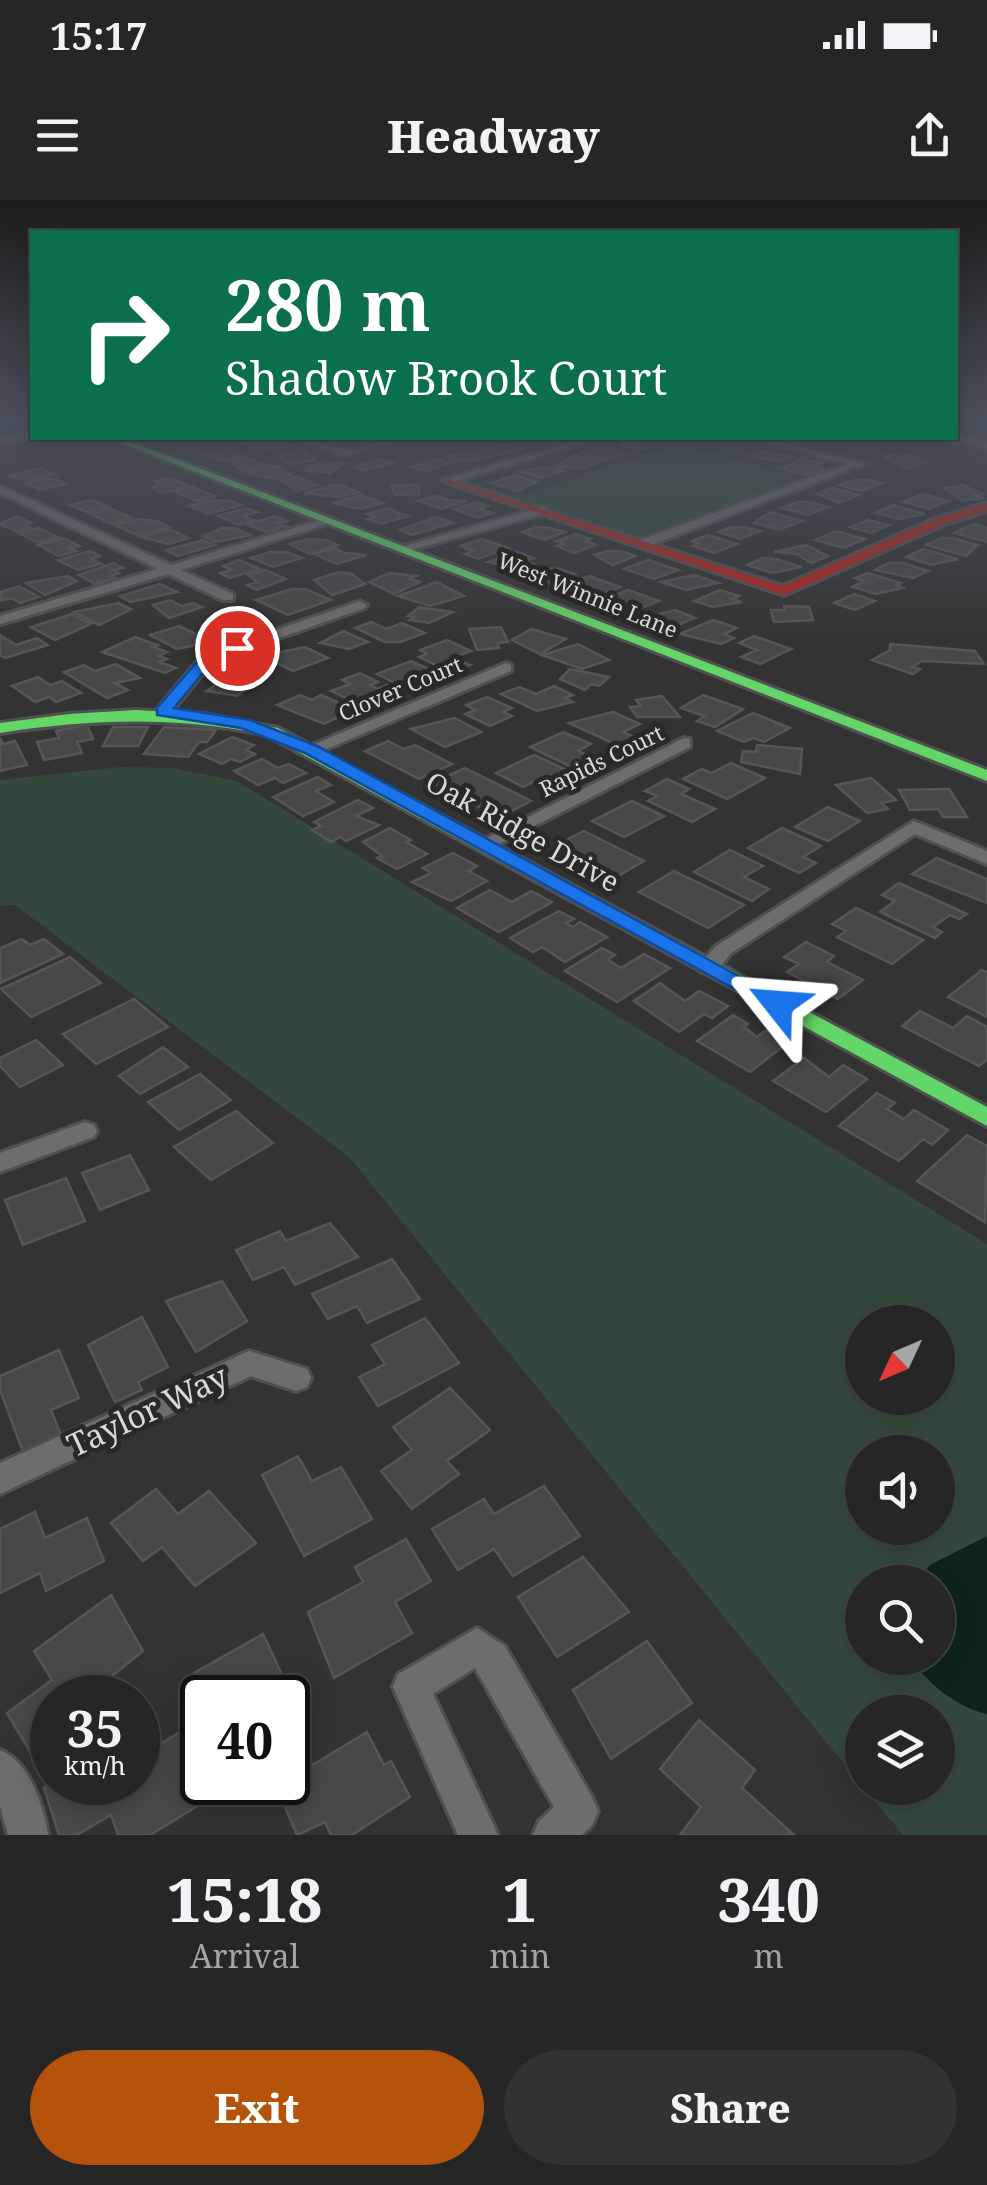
<!DOCTYPE html>
<style>
:root{--surface:#272626;--page:#333232;--text:#f1f3f6;--muted:#a4a5a7;--line:#434343;--accent:#b45309}
body{margin:0;font-family:"Noto Serif",serif;background:var(--page);color:var(--text);height:100vh;display:flex;flex-direction:column;font-size:38px;white-space:nowrap}
*{box-sizing:border-box;margin:0}
p{font-size:32px;color:var(--muted)}
.icon{flex:none;width:55px;height:55px;fill:none;stroke:currentColor;stroke-width:2;stroke-linecap:round;stroke-linejoin:round}
.map{position:relative;height:1635px;overflow:hidden}
.side{display:flex;flex-direction:column;background:var(--surface);flex:1}
.side>*{flex:none}
.top-card{position:absolute;left:30px;top:30px;width:928px;height:210px;border-radius:0px;box-shadow:0 5px 25px #0003,0 0 0 2px var(--line);background:#0b6e4f;color:#fff;overflow:hidden}
.needle{width:65px;rotate:226deg}
.buttons{position:absolute;left:845px;top:1105px;display:grid;gap:20px}
.buttons a{display:grid;place-items:center;width:110px;height:110px;border-radius:50%;background:var(--surface);box-shadow:0 5px 25px #0003,0 0 0 2px var(--line);font-size:50px}
.speed{position:absolute;left:30px;top:1475px;display:flex;gap:20px;font-size:50px;font-weight:700;text-align:center}
.speed>*{display:grid;place-content:center;width:130px;height:130px;border-radius:50%;background:var(--surface);box-shadow:0 5px 25px #0003,0 0 0 2px var(--line);line-height:1}
.speed small{font-size:25px;font-weight:400}
.speed .limit{border:5px solid #111;border-radius:15px;background:#fff;color:#111}
.pin{position:absolute;display:grid;place-items:center;width:85px;height:85px;color:#fff;margin:-42px;border:5px solid #fff;border-radius:50%;box-shadow:0 2px 10px #0007}
.me{position:absolute;width:110px;margin:-55px;rotate:298deg;stroke-linejoin:round;filter:drop-shadow(0 0 8px #0008)}
.turn{display:flex;align-items:center;gap:35px;height:210px;padding:0 30px;font-size:45px}
.turn .icon{width:130px;height:130px;stroke-width:2.5}
.turn b{display:block;font-size:70px;line-height:85px}
.eta{display:flex;justify-content:space-evenly;align-items:center;height:170px;text-align:center}
.eta b{font-size:60px;font-weight:800;line-height:70px}
.button{display:flex;gap:20px;margin-top:auto;padding:20px 30px}
.button a{flex:1;height:115px;border-radius:60px;background:var(--accent);color:#fff;font-size:40px;font-weight:800;line-height:115px;text-align:center}
.button a+a{background:var(--page);color:var(--text)}
.status{display:flex;justify-content:space-between;align-items:center;height:70px;padding:0 50px;background:var(--surface);direction:ltr}
.status svg{height:28px;fill:currentColor}
header{display:flex;justify-content:space-between;align-items:center;height:130px;padding:0 30px;background:var(--surface);font-size:45px;font-weight:800}
.map>svg:first-child{display:block}
</style>
<div class="status"><b>15:17</b><svg viewBox="0 0 49 12"><path d="M0 12V9h3v3zM5 12V6h3v6zM10 12V3h3v9zM15 12V0h3v12zM26 1h20v11H26zM47 4h2v5h-2z"/></svg></div>
<header><svg class="icon" aria-label="menu" viewBox="0 0 24 24"><path d="M4 6h16M4 12h16M4 18h16"/></svg>Headway<svg class="icon" aria-label="share" viewBox="0 0 24 24"><path d="M12 15V3M7 8l5-5 5 5M5 13v7h14v-7"/></svg></header>
<div class="map">
<svg width="987" height="1635" viewBox="0 0 987 1635">
<rect width="100%" height="100%" fill="#343333"/>
<g fill="#34493b" fill-rule="evenodd">
<polygon points="680,244 807,279 644,339 515,297"/>
<path d="M121,567L172,568L237,581L987,1044V1635H903L864,1588H938V1512H862V1586L350,958L15,705L0,706V580ZM862,1122H938V1198H862ZM862,1252H938V1328H862ZM862,1382H938V1458H862Z"/>
</g>
<path fill="#0d2517" d="M987,1336V1514C958,1508 925,1482 911,1458H938V1382H911L932,1364Z"/>
<g fill="#494848" stroke="#575555" stroke-width="2.5">
<polygon points="250,238 267,238 279,242 256,248 236,241"/>
<polygon points="642,238 654,243 645,249 620,246 629,243 620,241"/>
<polygon points="282,242 302,249 285,253 262,249"/>
<polygon points="503,244 521,249 500,255 481,250"/>
<polygon points="226,249 244,257 227,261 201,255"/>
<polygon points="594,249 612,249 627,253 606,260 581,253"/>
<polygon points="470,250 493,257 462,261 447,257"/>
<polygon points="304,251 316,260 289,264 280,257"/>
<polygon points="764,251 776,254 794,256 778,261 748,256"/>
<polygon points="896,254 907,255 927,262 907,269 885,257"/>
<polygon points="574,255 599,262 584,269 555,267"/>
<polygon points="802,258 822,263 816,265 824,269 803,275 774,267 788,266"/>
<polygon points="248,259 269,266 245,272 232,263"/>
<polygon points="381,259 393,263 364,270 353,267"/>
<polygon points="440,259 450,262 428,271 411,267"/>
<polygon points="324,262 344,264 330,273 303,270"/>
<polygon points="277,266 290,275 275,279 248,273"/>
<polygon points="548,267 562,271 541,278 519,271"/>
<polygon points="40,268 54,274 29,280 7,276"/>
<polygon points="514,275 537,282 518,291 491,283"/>
<polygon points="297,277 318,285 296,291 282,281"/>
<polygon points="169,278 190,286 163,293 152,288 160,283 155,281"/>
<polygon points="44,279 56,279 67,284 40,290 25,283"/>
<polygon points="855,280 868,280 881,283 861,291 839,285"/>
<polygon points="419,284 419,294 395,295 391,286"/>
<polygon points="963,285 982,294 976,295 983,298 963,301 944,288"/>
<polygon points="330,286 342,286 358,292 338,297 304,293"/>
<polygon points="192,287 215,296 197,301 175,292"/>
<polygon points="832,288 859,295 839,303 817,294"/>
<polygon points="923,294 949,301 929,309 903,302"/>
<polygon points="361,295 383,303 362,309 332,303"/>
<polygon points="436,296 449,300 467,301 441,309 418,301"/>
<polygon points="91,300 108,307 87,312 70,305"/>
<polygon points="212,300 231,301 241,305 208,314 189,306"/>
<polygon points="477,302 488,306 479,309 493,313 478,318 454,309"/>
<polygon points="797,302 809,302 829,307 808,315 781,308"/>
<polygon points="893,305 925,314 899,319 874,313"/>
<polygon points="246,308 257,312 243,316 254,320 239,325 218,316"/>
<polygon points="387,308 408,316 381,324 368,319 375,317 367,314"/>
<polygon points="111,309 132,318 111,324 90,314"/>
<polygon points="770,312 802,321 779,330 754,323"/>
<polygon points="17,316 31,323 25,325 30,328 16,331 0,324"/>
<polygon points="275,316 287,321 277,323 285,326 266,332 247,324"/>
<polygon points="435,317 453,323 412,335 400,330"/>
<polygon points="139,319 157,321 169,327 137,335 115,325"/>
<polygon points="868,320 889,325 871,333 850,327"/>
<polygon points="974,324 987,328 987,342 954,333"/>
<polygon points="536,327 550,328 565,332 544,340 522,332"/>
<polygon points="731,327 745,327 760,331 740,339 718,332"/>
<polygon points="38,328 58,337 38,343 19,333"/>
<polygon points="222,328 235,328 251,335 216,342 203,336"/>
<polygon points="169,329 189,338 169,344 140,337"/>
<polygon points="836,331 865,339 844,348 815,340"/>
<polygon points="576,334 590,339 586,341 596,345 574,353 556,346 563,344 556,341"/>
<polygon points="708,335 737,344 714,353 693,346 699,344 692,341"/>
<polygon points="64,338 79,346 70,348 76,351 59,356 38,345"/>
<polygon points="941,338 953,338 978,345 966,356 926,345"/>
<polygon points="308,339 326,340 338,345 310,354 290,344"/>
<polygon points="482,339 508,348 478,359 465,354 473,351 460,346"/>
<polygon points="203,340 215,345 178,356 166,350"/>
<polygon points="806,345 828,356 811,363 797,354 774,352"/>
<polygon points="334,348 345,353 366,355 337,364 314,354"/>
<polygon points="923,349 958,359 931,365 906,357"/>
<polygon points="90,351 100,356 91,359 101,364 78,370 58,360"/>
<polygon points="607,351 621,351 635,356 613,365 594,355"/>
<polygon points="270,352 286,352 302,358 273,367 251,358"/>
<polygon points="517,352 533,358 525,360 534,364 519,369 488,362"/>
<polygon points="763,358 776,359 802,367 772,373 747,365"/>
<polygon points="239,360 260,369 230,378 220,373 232,370 223,366"/>
<polygon points="648,360 678,370 654,379 624,369"/>
<polygon points="113,363 123,368 113,370 119,373 110,376 115,378 95,384 79,375"/>
<polygon points="888,363 903,363 928,371 913,378 875,370"/>
<polygon points="545,368 559,369 575,374 550,384 534,378 541,375 533,372"/>
<polygon points="265,370 286,379 257,390 247,385 258,382 248,375"/>
<polygon points="339,372 352,374 365,384 332,395 314,380"/>
<polygon points="389,373 416,376 410,379 420,382 394,394 369,382"/>
<polygon points="868,373 901,383 896,385 903,388 876,394 852,387 864,381 855,378"/>
<polygon points="694,375 718,383 686,390 661,382"/>
<polygon points="68,376 77,381 45,395 26,383"/>
<polygon points="589,376 620,387 594,397 555,389"/>
<polygon points="437,382 464,396 430,406 398,396"/>
<polygon points="160,384 177,392 131,402 120,396"/>
<polygon points="19,386 39,397 20,403 11,398 0,401 0,392"/>
<polygon points="292,389 305,389 331,400 288,415 256,400"/>
<polygon points="628,390 659,401 626,414 611,409 619,406 604,400"/>
<polygon points="720,390 739,396 732,399 742,402 713,407 694,401"/>
<polygon points="854,394 875,401 855,410 834,403"/>
<polygon points="170,400 182,406 193,403 202,407 169,418 153,405"/>
<polygon points="118,403 131,409 99,425 74,412"/>
<polygon points="784,406 809,407 813,420 774,422 771,410 785,410"/>
<polygon points="419,407 453,412 429,423 410,420 414,417 408,416"/>
<polygon points="675,410 695,418 675,426 639,419"/>
<polygon points="229,412 248,421 265,425 223,433 204,424"/>
<polygon points="72,414 91,424 55,440 31,427"/>
<polygon points="713,420 737,428 724,434 734,438 721,444 680,434"/>
<polygon points="371,422 386,429 402,423 425,433 401,442 385,442 355,428"/>
<polygon points="179,426 200,436 209,433 222,440 177,449 150,435"/>
<polygon points="501,427 508,442 497,443 499,448 477,450 469,429"/>
<polygon points="531,429 566,439 540,454 512,440"/>
<polygon points="343,431 368,442 349,449 320,443"/>
<polygon points="0,435 16,445 37,438 48,445 5,458 0,455"/>
<polygon points="754,436 791,449 760,464 741,457 757,450 739,443"/>
<polygon points="135,437 158,445 153,447 167,452 159,456 167,459 159,462 176,468 165,473 102,452"/>
<polygon points="447,440 471,451 453,458 470,465 452,473 419,457 427,454 420,450"/>
<polygon points="578,444 609,460 582,469 542,455"/>
<polygon points="890,444 975,451 984,464 922,461 912,467 920,469 913,474 872,460 890,450"/>
<polygon points="305,447 328,458 293,471 262,456"/>
<polygon points="411,461 444,476 401,486 377,474"/>
<polygon points="116,464 140,478 115,483 128,490 107,498 64,472 84,465 95,471"/>
<polygon points="241,464 271,469 237,496 207,491"/>
<polygon points="570,469 609,477 599,486 591,484 585,490 560,479"/>
<polygon points="360,473 378,482 370,485 378,489 387,485 404,494 358,504 331,491 350,484 342,480"/>
<polygon points="38,477 50,485 62,481 81,493 56,502 49,497 35,502 12,486"/>
<polygon points="554,486 573,495 565,498 573,502 537,511 501,494 519,487 536,494"/>
<polygon points="300,495 312,500 321,495 344,505 336,509 347,513 324,524 277,505"/>
<polygon points="703,495 743,509 715,527 697,521 704,516 681,508"/>
<polygon points="662,496 680,517 637,517 630,507 641,506 636,500"/>
<polygon points="487,497 512,508 503,512 512,516 490,526 465,514 475,510 466,505"/>
<polygon points="613,512 640,524 623,532 634,537 617,545 569,523"/>
<polygon points="753,513 790,528 764,542 753,538 744,542 717,531"/>
<polygon points="455,518 481,532 445,547 411,529"/>
<polygon points="87,525 93,539 77,542 82,553 44,560 37,542 59,538 56,531"/>
<polygon points="113,527 148,527 138,546 103,546"/>
<polygon points="164,527 216,530 207,542 199,542 188,557 144,554"/>
<polygon points="563,532 591,544 578,551 606,564 586,574 530,547"/>
<polygon points="232,537 254,545 246,550 255,554 240,562 231,559 222,564 199,554"/>
<polygon points="0,538 3,544 15,541 27,565 0,571"/>
<polygon points="388,541 404,549 415,545 452,564 419,579 365,551"/>
<polygon points="757,545 802,549 800,574 741,562 743,551 756,552"/>
<polygon points="534,555 582,577 563,586 543,577 523,587 496,573"/>
<polygon points="262,559 278,568 289,564 306,573 283,583 275,578 258,585 234,571"/>
<polygon points="731,563 765,578 727,599 683,579 702,569 711,573"/>
<polygon points="465,568 531,601 507,613 490,604 481,608 432,583"/>
<polygon points="318,577 331,585 316,591 334,602 303,616 273,597"/>
<polygon points="871,578 896,600 881,603 888,609 867,613 836,585"/>
<polygon points="667,579 689,589 681,594 715,609 692,622 648,601 657,596 645,591"/>
<polygon points="949,589 967,617 943,617 938,609 910,610 899,590"/>
<polygon points="358,600 373,608 356,616 379,625 346,641 340,637 331,642 312,630 321,626 314,622"/>
<polygon points="632,601 664,616 624,637 592,621"/>
<polygon points="828,607 860,621 828,641 795,627"/>
<polygon points="390,628 411,640 406,642 427,654 397,669 377,658 382,656 363,642"/>
<polygon points="782,628 821,646 803,657 816,663 799,673 748,648"/>
<polygon points="584,631 644,661 616,677 556,645"/>
<polygon points="730,650 763,666 744,677 769,689 752,701 694,672"/>
<polygon points="453,653 477,666 469,671 487,681 451,701 412,682 431,673 423,668"/>
<polygon points="937,658 987,679 987,703 912,674"/>
<polygon points="674,671 744,705 708,728 639,692"/>
<polygon points="899,683 967,714 959,719 950,715 933,727 942,732 935,738 880,712 895,701 882,695"/>
<polygon points="490,690 512,702 531,691 552,702 499,732 457,708"/>
<polygon points="856,708 923,740 892,764 837,737 846,731 832,724"/>
<polygon points="559,711 574,719 566,723 573,727 580,722 607,737 565,762 542,747 533,752 510,738"/>
<polygon points="22,739 30,745 44,739 63,754 0,783 0,748"/>
<polygon points="806,742 834,756 827,762 863,780 838,799 787,772 799,764 784,757"/>
<polygon points="602,748 615,755 608,760 621,768 644,754 670,768 617,802 565,771"/>
<polygon points="70,757 101,783 31,817 1,789"/>
<polygon points="982,770 987,772 987,817 948,797"/>
<polygon points="660,783 685,801 699,791 728,806 712,818 704,814 679,832 634,801"/>
<polygon points="134,799 168,827 96,864 63,834"/>
<polygon points="920,811 953,828 967,816 987,827 987,860 979,866 902,826"/>
<polygon points="733,815 748,824 744,827 757,837 768,829 790,841 750,872 697,841"/>
<polygon points="36,840 63,865 20,887 0,866 0,858"/>
<polygon points="163,847 188,867 140,894 119,876"/>
<polygon points="804,858 829,877 843,865 867,879 826,912 773,881"/>
<polygon points="200,874 231,900 179,930 148,902"/>
<polygon points="877,893 895,903 887,909 904,919 914,910 948,930 932,945 923,939 899,961 839,926"/>
<polygon points="236,911 273,943 211,980 174,947"/>
<polygon points="967,935 987,946 985,1022 917,981"/>
<polygon points="130,955 149,990 100,1010 82,973"/>
<polygon points="66,978 85,1021 23,1045 5,1000"/>
<polygon points="330,1023 358,1057 295,1085 284,1067 253,1080 236,1050 280,1031 286,1041"/>
<polygon points="392,1059 420,1099 367,1123 357,1106 328,1119 312,1094"/>
<polygon points="222,1081 247,1121 196,1152 166,1101"/>
<polygon points="142,1117 168,1167 138,1182 142,1190 115,1202 88,1145"/>
<polygon points="425,1118 459,1163 378,1206 359,1177 385,1164 372,1145"/>
<polygon points="59,1150 79,1198 51,1210 61,1235 23,1252 0,1190 0,1176"/>
<polygon points="450,1188 490,1230 447,1261 459,1274 412,1309 381,1271 412,1250 393,1227"/>
<polygon points="298,1256 312,1281 341,1267 372,1319 304,1356 262,1275"/>
<polygon points="544,1286 580,1336 513,1376 494,1349 458,1370 432,1329 484,1299 494,1314"/>
<polygon points="156,1289 178,1314 209,1291 256,1343 195,1386 162,1347 143,1361 111,1323"/>
<polygon points="35,1312 45,1338 87,1318 104,1361 46,1391 40,1373 0,1393 0,1329"/>
<polygon points="406,1339 431,1381 395,1402 412,1433 334,1478 308,1412 363,1382 355,1367"/>
<polygon points="583,1357 629,1412 557,1457 518,1397"/>
<polygon points="111,1395 143,1451 85,1498 52,1498 52,1542 33,1557 7,1513 52,1480 34,1451"/>
<polygon points="263,1434 293,1498 205,1498 194,1473"/>
<polygon points="647,1441 692,1503 611,1559 573,1490"/>
<polygon points="699,1520 755,1570 742,1588 794,1635 680,1635 701,1607 660,1569"/>
<polygon points="180,1532 195,1568 200,1564 202,1582 208,1582 214,1596 150,1635 118,1635 111,1615 77,1635 59,1635 44,1588 54,1582 138,1582 138,1557"/>
<polygon points="367,1532 384,1565 391,1561 410,1597 352,1635 331,1635 325,1622 297,1635 276,1587"/>
</g>
<g fill="none" stroke-linecap="round" stroke-linejoin="round">
<defs>
<g id="street">
<polygon points="32,231 32,237 0,244 0,238"/>
<polygon points="955,235 987,242 987,248 950,240"/>
<path d="M294,238C311,237 325,246 342,249C362,252 385,237 406,238L344,256Z"/>
<polygon points="586,238 600,238 453,282 443,280"/>
<polygon points="751,238 766,238 864,264 646,347 638,347 638,341 848,264"/>
<polygon points="0,286 171,365 327,318 337,321 181,370 233,394 233,400 223,400 168,374 0,424 0,416 158,369 0,293"/>
<polygon points="542,307 548,311 546,313 404,352 398,348"/>
<polygon points="360,401 367,405 365,408 242,451 206,469 169,515 155,512 196,463 232,445"/>
<polygon points="506,463 511,465 511,471 317,553 311,554 303,549"/>
<polygon points="684,538 690,539 690,547 491,648 477,648 475,644"/>
<polygon points="914,621 987,651 987,664 915,634 730,754 717,772 701,772 698,767 716,746"/>
<polygon points="85,922 94,925 97,931 94,937 0,972 0,953"/>
<polygon points="249,1151 307,1169 311,1178 307,1187 296,1191 251,1176 0,1294 0,1263"/>
<polygon points="477,1428 505,1446 592,1597 598,1611 592,1625 582,1635 533,1635 539,1621 554,1607 475,1468 433,1494 498,1635 458,1635 393,1487 398,1474"/>
<path d="M0,1550C30,1562 43,1605 48,1635H8L0,1606Z"/>
</g>
<g id="fast">
<polygon points="108,238 121,238 987,570 987,581"/>
<path d="M136,510L204,514L278,528L987,907V926L267,535C177,516 90,519 0,533V523L69,514Z"/>
</g>
<polygon id="jam" points="445,278 783,386 937,318 987,303 987,311 945,324 784,395 445,282"/>
</defs>
<use href="#street" stroke="#515050" stroke-width="6"/>
<use href="#fast" stroke="#515050" stroke-width="6"/>
<use href="#jam" stroke="#515050" stroke-width="6"/>
<use href="#street" fill="#6e6d6d" fill-rule="evenodd"/>
<use href="#fast" fill="#63d668" fill-rule="evenodd"/>
<use href="#jam" fill="#b3261e" fill-rule="evenodd"/>
</g>
<linearGradient id="sky" x2="0" y2="1"><stop stop-color="#1d1c1c"/><stop offset="0.49" stop-color="#4a505b"/><stop offset="1" stop-color="#4a505b" stop-opacity="0"/></linearGradient>
<rect width="987" height="448" fill="url(#sky)"/>
<polygon fill="#1a73e8" stroke="#114b97" stroke-width="2.5" points="237,444 242,445 242,451 206,469 174,508 250,520 317,546 790,804 778,811 771,809 305,553 241,528 157,515 157,508 196,463"/>
<g text-anchor="middle" dominant-baseline="central" stroke-width="10" stroke-linejoin="round" paint-order="stroke">
<g font-size="22" fill="#dad8d8" stroke="#2b2828">
<text transform="translate(588 394) rotate(22)">West Winnie Lane</text>
<text transform="translate(400 488) rotate(-23)">Clover Court</text>
<text transform="translate(601 560) rotate(-26)">Rapids Court</text>
</g>
<g font-size="28" fill="#dad8d8" stroke="#2b2828">
<text transform="translate(523 631) rotate(29)">Oak Ridge Drive</text>
</g>
<g font-size="32" fill="#dad8d8" stroke="#2b2828">
<text transform="translate(147 1210) rotate(-25)">Taylor Way</text>
</g>
</g>
</svg>
<div class="buttons">
<a><svg class="needle" viewBox="-14 -14 28 28"><path d="M0-13l5 13h-10z" fill="#e53935"/><path d="M0 13l5-13h-10z" fill="#a4a5a7"/></svg></a>
<a><svg class="icon" aria-label="sound" viewBox="0 0 24 24"><path d="M4 9h4l5-4v14l-5-4H4zM17 9q2 3 0 6"/></svg></a>
<a><svg class="icon" aria-label="search" viewBox="0 0 24 24"><circle cx="10" cy="10" r="6"/><path d="M15 15l6 6"/></svg></a>
<a><svg class="icon" aria-label="layers" viewBox="0 0 24 24"><path d="M12 4l9 5-9 5-9-5zM3 14l9 5 9-5"/></svg></a>
</div>
<div class="speed"><div>35<small>km/h</small></div><div class="limit">40</div></div>
<div class="pin" style="left:237px;top:448px;background:#d93025"><svg class="icon" aria-label="arrive" viewBox="0 0 24 24"><path d="M6 21V4h12l-3 4 3 4H6"/></svg></div>
<svg class="me" style="left:778px;top:804px" viewBox="-20 -20 40 40"><path d="M0-17L14 15 0 8-14 15z" fill="#1a73e8" stroke="#fff" stroke-width="4"/></svg>
<div class="top-card">
<div class="turn"><svg class="icon" aria-label="right" viewBox="0 0 24 24"><path d="M7 20v-9h11M14 6l5 5-5 5"/></svg><div><b>280 m</b>Shadow Brook Court</div></div>
</div>
</div>
<section class="side">
<div class="eta">
<div><b>15:18</b><p>Arrival</p></div>
<div><b>1</b><p>min</p></div>
<div><b>340</b><p>m</p></div>
</div>
<div class="button"><a>Exit</a><a>Share</a></div>
</section>
